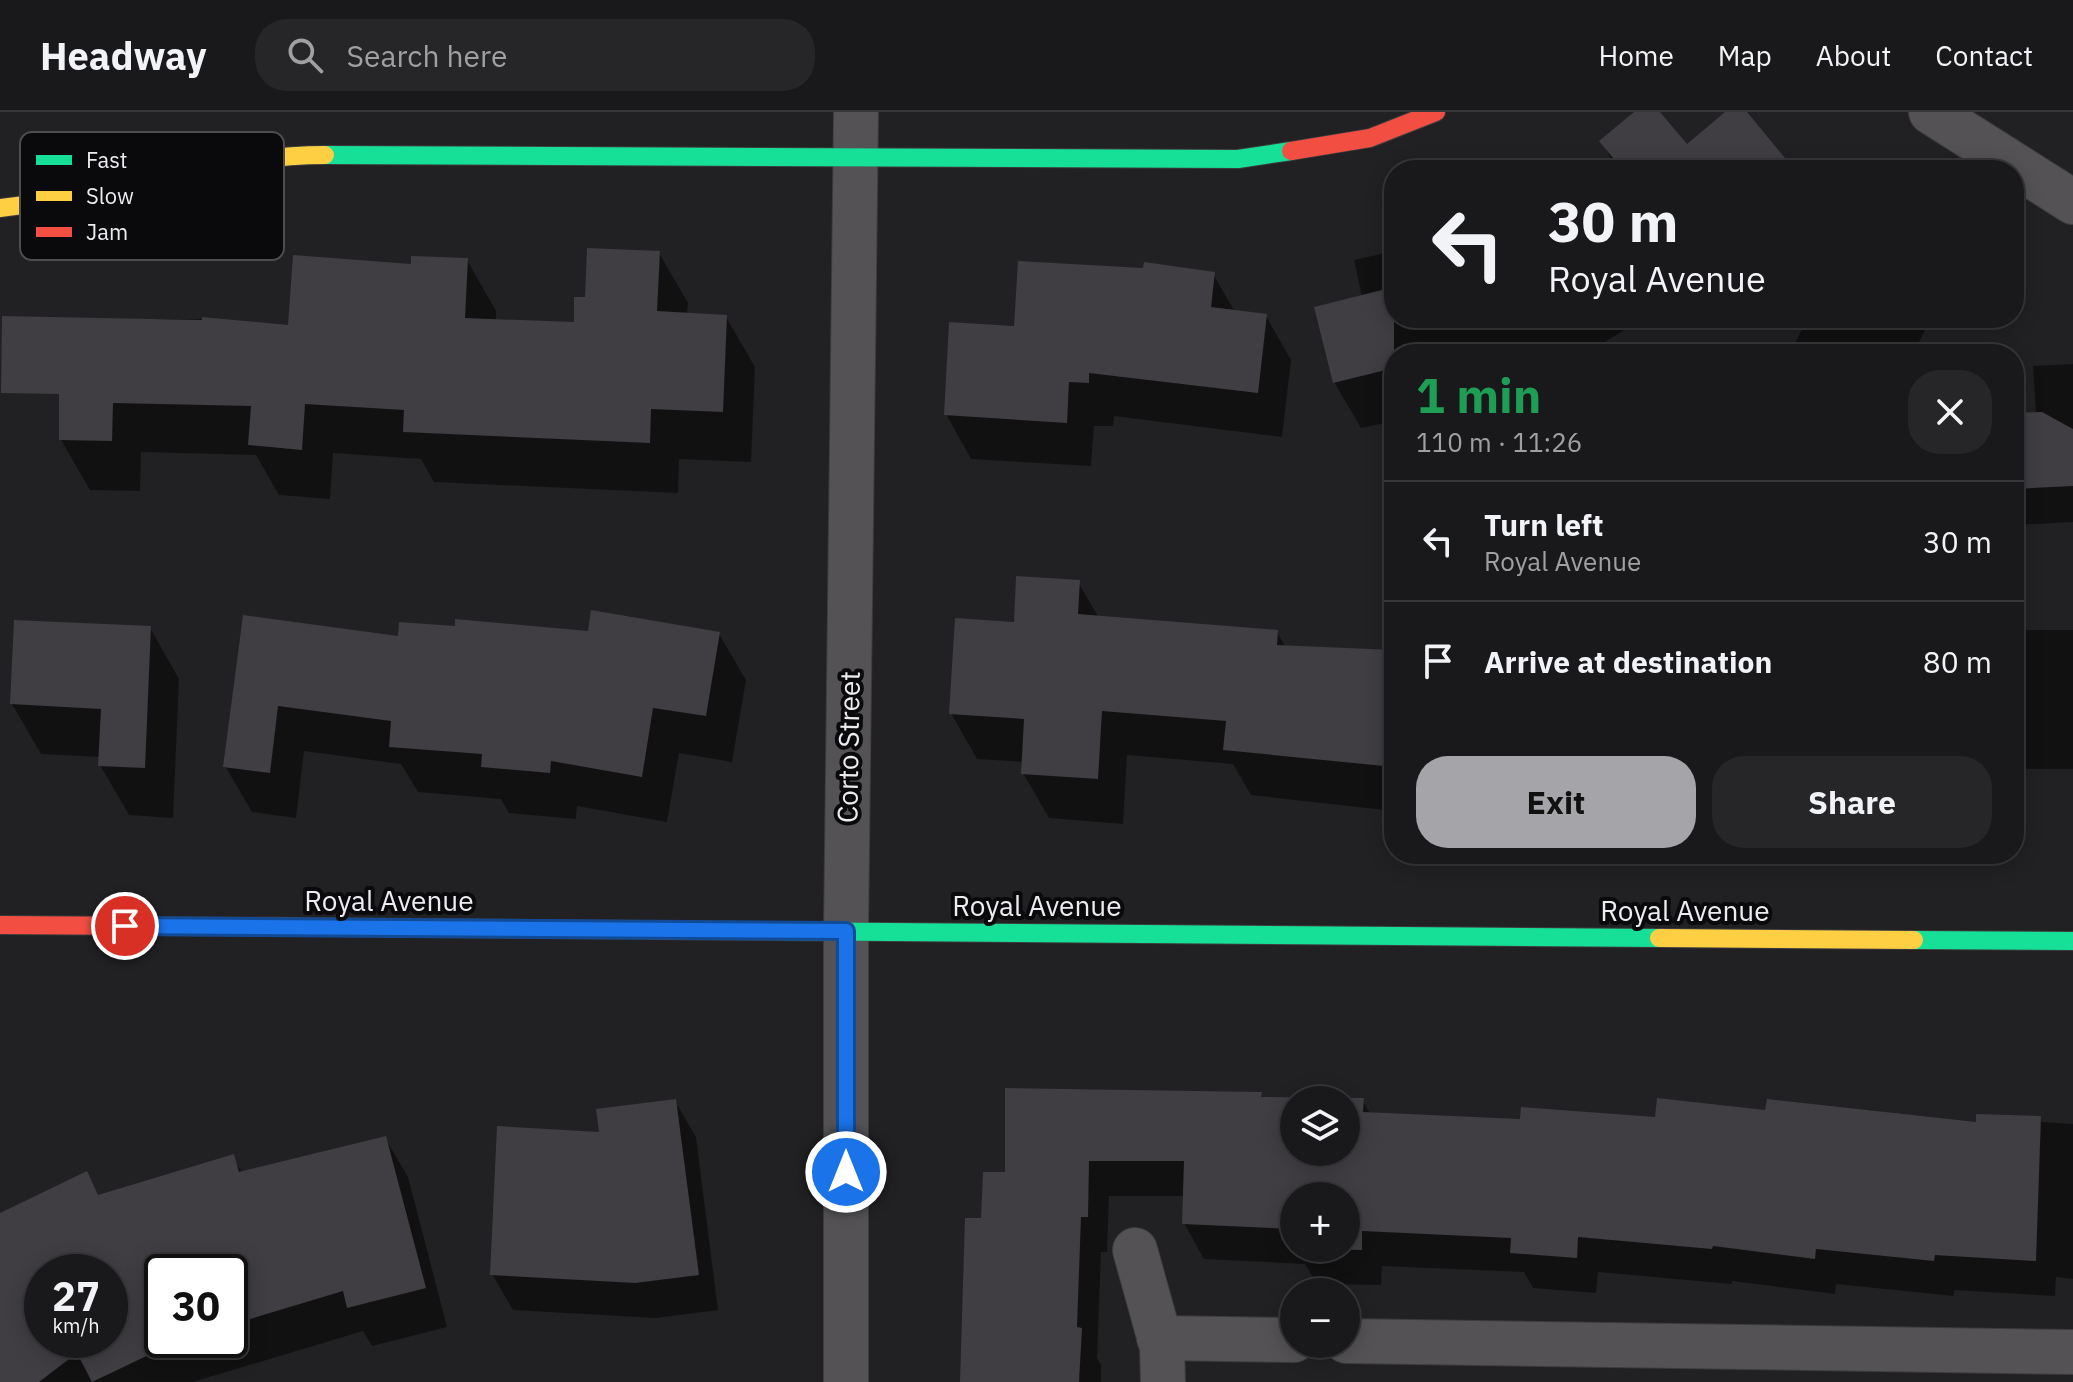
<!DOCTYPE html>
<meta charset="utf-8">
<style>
:root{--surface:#19181a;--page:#262527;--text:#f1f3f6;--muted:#9fa0a2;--line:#373739;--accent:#a5a4a8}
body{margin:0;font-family:"IBM Plex Sans",sans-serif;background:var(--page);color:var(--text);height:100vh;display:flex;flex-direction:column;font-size:30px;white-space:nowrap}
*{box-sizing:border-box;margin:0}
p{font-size:26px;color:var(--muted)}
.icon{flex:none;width:44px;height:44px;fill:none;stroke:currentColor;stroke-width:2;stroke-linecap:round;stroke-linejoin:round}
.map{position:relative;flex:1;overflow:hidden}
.panel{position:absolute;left:1384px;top:232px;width:640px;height:520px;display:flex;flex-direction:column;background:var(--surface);border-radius:32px;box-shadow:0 4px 20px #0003,0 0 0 2px var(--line)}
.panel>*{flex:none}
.banner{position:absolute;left:1384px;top:48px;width:640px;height:168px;border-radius:32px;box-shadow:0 4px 20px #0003,0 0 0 2px var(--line);background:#19181a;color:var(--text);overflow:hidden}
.controls{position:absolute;left:1280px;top:974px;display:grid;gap:16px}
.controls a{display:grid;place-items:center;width:80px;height:80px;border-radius:50%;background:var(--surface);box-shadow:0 4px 20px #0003,0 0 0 2px var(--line);font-size:40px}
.speed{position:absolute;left:24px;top:1142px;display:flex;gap:16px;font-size:40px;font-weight:700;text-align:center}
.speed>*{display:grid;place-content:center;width:104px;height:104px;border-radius:50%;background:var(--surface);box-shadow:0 4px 20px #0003,0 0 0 2px var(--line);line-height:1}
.speed small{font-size:20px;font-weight:400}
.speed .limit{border:4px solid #111;border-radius:12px;background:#fff;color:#111}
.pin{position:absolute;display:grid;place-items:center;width:68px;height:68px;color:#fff;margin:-34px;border:4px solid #fff;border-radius:50%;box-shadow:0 2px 8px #0007}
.me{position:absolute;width:88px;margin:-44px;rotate:0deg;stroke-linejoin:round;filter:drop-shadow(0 0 6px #0008)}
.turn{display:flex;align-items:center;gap:28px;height:168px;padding:0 32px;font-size:36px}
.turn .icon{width:104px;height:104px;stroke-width:2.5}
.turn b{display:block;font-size:56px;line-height:68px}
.round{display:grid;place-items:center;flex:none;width:84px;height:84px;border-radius:32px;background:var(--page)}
.overview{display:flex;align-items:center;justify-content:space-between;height:136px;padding:0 32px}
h1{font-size:48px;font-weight:800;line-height:60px;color:#1e9e55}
.button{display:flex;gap:16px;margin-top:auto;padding:16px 32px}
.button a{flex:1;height:92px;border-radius:32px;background:var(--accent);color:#111;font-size:32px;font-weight:800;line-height:92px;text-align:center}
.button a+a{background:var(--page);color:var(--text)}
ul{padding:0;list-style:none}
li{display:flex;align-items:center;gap:24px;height:120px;padding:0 32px;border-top:2px solid var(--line)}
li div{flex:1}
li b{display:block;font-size:30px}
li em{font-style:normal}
header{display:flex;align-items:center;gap:48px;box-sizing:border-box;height:112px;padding:0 40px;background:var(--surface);border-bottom:2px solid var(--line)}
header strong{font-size:38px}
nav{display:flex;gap:44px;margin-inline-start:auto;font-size:28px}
.search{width:560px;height:72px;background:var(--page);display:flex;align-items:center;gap:20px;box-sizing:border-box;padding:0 28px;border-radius:32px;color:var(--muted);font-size:30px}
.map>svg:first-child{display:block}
</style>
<header>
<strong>Headway</strong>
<div class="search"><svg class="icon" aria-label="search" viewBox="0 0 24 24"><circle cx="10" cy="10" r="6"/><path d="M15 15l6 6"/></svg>Search here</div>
<nav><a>Home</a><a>Map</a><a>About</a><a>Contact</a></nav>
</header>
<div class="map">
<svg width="2073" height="1270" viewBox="0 0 2073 1270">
<rect width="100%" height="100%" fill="#212023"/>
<g fill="#0007" fill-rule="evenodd">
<polygon points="1637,0 1657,0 1686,34 1728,0 1744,0 1792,58 1618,58 1601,29"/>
<polygon points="1394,139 1394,206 1645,206 1606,229 1613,242 1394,242 1394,309 1361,316 1334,270 1362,185 1354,148"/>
<polygon points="659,141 688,191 687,203 726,205 755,255 751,350 679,347 678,381 434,370 421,347 333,341 330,387 279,383 256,343 141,340 140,379 90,378 61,328 60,207 202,207 290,215 413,154 467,148 496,199 496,209 575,212 587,187"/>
<polygon points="1213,162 1235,200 1266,204 1291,248 1282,325 1114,304 1113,314 1094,314 1091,354 971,347 946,302 1016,216"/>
<polygon points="1808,206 1923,206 1927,214 1917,234 1929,242 1789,242"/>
<polygon points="2073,252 2073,410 2016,413 2014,303 2036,303 2033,254"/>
<polygon points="1078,470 1099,506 1277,520 1286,536 1394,540 1394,699 1251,683 1233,652 1127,643 1123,712 1049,706 1023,661 1024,650 977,647 951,601 1016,512"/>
<polygon points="245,506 400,526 719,522 746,568 732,650 679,641 667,710 577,694 576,707 509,701 501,687 418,680 401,652 304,639 296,706 252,700 225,654"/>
<polygon points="150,516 179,567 173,706 129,703 100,653 101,645 41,642 12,592"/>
<rect x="2014" y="518" width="59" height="139"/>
<path d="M1260,982L1263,987L1329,988H1294V1040H1346V988H1362L1371,1003L1522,1009L1657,1007L1767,1000L1978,1012L2040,1006L2042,1010L2073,1012V1167L2056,1165L2055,1184L1954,1178V1184L1836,1172L1835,1182L1732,1169V1172L1598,1160L1596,1181L1533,1176L1524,1160L1382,1154L1381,1173L1317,1172L1305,1152L1204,1147L1184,1111L1185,1084H1109L1107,1140H1101L1097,1246L1101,1253V1270H962L983,1108L1007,1062ZM1294,1084H1346V1136H1294Z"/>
<polygon points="675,989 696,1025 718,1198 656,1206 513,1198 492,1162 601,1022"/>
<path d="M385,1026L408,1065L447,1215L372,1234L363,1219L193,1270H0V1103L99,1085L233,1045L242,1061ZM42,1160H110V1228H42ZM162,1160H230V1228H162Z"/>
</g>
<g fill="#403d43" fill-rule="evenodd">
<polygon points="1634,0 1660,0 1687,32 1725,0 1747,0 1795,58 1623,58 1599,29"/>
<polygon points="587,136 660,139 657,199 727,203 723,300 651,297 650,331 403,320 404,298 305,292 302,338 248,333 251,294 113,291 112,329 59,328 59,282 1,281 2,204 202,208 202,205 288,213 293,143 411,152 411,144 468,146 465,206 574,210 574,185 585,185"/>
<polygon points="1018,149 1143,156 1144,150 1215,160 1211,195 1267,202 1258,281 1089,261 1089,271 1069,270 1067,311 944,303 949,210 1014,214"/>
<polygon points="1394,175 1394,256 1333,271 1314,195"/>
<polygon points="2042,300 2073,317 2073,374 2014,377 2014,301"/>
<polygon points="1016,464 1080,468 1078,502 1278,518 1277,533 1394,538 1394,655 1223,638 1226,609 1102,599 1098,667 1021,662 1024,607 949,602 955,506 1014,510"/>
<polygon points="591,498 720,520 706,604 653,596 642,665 551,649 550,661 481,655 482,642 389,635 391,609 278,594 270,661 223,655 243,503 398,524 399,510 455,514 455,507 588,519"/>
<polygon points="14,508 151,514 145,656 98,654 101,597 10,592"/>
<path d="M1005,976L1262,980L1261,985L1364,986L1363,1000L1520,1007L1521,995L1655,1005L1657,986L1765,998L1767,987L1976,1010V1002L2041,1004L2036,1149L1935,1143L1934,1149L1816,1137L1815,1147L1713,1134L1712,1137L1578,1125L1577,1146L1510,1141L1511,1126L1362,1119V1138L1294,1137L1346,1136V1084H1294V1117L1182,1112L1184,1049H1089L1088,1105H1081L1077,1215L1082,1216L1079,1270H960L965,1106H981L983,1060H1005ZM1294,988H1346V1040H1294Z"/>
<polygon points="676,987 699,1163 635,1171 490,1163 497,1014 599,1020 596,997"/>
<path d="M386,1024L426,1176L347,1196L343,1179L230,1213V1160H162V1228H180L92,1270L77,1241L39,1270H0V1101L87,1059L98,1083L234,1042L239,1060ZM42,1160H110V1228H42Z"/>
</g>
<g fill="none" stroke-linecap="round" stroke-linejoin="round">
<defs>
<g id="street">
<polyline points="1931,0 2073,90"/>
<polyline points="1135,1138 1162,1235 1163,1270"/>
<polyline points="1159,1226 1294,1228"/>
<polyline points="1346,1229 2073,1240"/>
<polyline points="846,1270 846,819 856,0"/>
</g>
<g id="fast">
<polyline points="325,43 1238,47 1291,39"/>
<polyline points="752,819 1659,826"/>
<polyline points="1914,828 2073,829"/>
</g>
<g id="slow">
<path d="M0,96C108,84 215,43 325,43"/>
<polyline points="315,815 752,819"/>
<polyline points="1659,826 1914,828"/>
</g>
<g id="jam">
<polyline points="1291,39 1370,26 1436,0"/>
<polyline points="0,813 315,815"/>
</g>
</defs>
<use href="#street" stroke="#3c3b3d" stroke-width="46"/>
<use href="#fast" stroke="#3c3b3d" stroke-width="20"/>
<use href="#slow" stroke="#3c3b3d" stroke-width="20"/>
<use href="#jam" stroke="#3c3b3d" stroke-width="20"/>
<use href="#street" stroke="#545255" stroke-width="44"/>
<use href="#fast" stroke="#16e098" stroke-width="18"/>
<use href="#slow" stroke="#ffcf43" stroke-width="18"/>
<use href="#jam" stroke="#f24e42" stroke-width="18"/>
</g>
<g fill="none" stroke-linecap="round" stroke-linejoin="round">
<defs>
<polyline id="route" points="125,814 846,819 846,1060"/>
</defs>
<use href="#route" stroke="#114b97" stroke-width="20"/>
<use href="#route" stroke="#1a73e8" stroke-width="14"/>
</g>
<g text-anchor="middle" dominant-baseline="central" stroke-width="8" stroke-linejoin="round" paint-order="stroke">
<g font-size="28" fill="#ecebef" stroke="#0a090c">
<text transform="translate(848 635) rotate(-89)">Corto Street</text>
<text x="389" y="788">Royal Avenue</text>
<text x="1037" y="793">Royal Avenue</text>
<text x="1685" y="798">Royal Avenue</text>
</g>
</g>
<rect x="20" y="20" width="264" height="128" rx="12" fill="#0a090c" stroke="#4e4d50" stroke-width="2"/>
<rect x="36" y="43" width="36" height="10" fill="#16e098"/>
<rect x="36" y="79" width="36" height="10" fill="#ffcf43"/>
<rect x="36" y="115" width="36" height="10" fill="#f24e42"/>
<g font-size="22" fill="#ecebef">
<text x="86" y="56">Fast</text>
<text x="86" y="92">Slow</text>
<text x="86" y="128">Jam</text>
</g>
</svg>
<div class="controls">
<a><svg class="icon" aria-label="layers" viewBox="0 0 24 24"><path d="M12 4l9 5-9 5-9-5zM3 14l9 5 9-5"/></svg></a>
<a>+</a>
<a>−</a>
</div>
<div class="speed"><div>27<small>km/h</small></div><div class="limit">30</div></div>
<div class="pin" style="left:125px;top:814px;background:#d93025"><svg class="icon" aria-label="arrive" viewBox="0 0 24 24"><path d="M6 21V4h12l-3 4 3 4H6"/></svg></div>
<svg class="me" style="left:846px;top:1060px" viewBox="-20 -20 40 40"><circle r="17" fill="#1a73e8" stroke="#fff" stroke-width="3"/><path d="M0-11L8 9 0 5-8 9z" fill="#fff"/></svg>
<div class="banner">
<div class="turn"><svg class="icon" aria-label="left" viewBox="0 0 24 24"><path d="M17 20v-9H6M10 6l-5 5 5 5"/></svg><div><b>30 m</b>Royal Avenue</div></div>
</div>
<section class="panel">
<div class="overview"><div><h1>1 min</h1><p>110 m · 11:26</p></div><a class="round"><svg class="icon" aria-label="close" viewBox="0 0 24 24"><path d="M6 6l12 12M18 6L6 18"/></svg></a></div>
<ul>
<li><svg class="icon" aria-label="left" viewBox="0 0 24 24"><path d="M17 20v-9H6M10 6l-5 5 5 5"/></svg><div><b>Turn left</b><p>Royal Avenue</p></div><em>30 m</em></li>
<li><svg class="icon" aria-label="arrive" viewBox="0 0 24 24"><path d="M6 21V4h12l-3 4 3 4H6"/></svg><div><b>Arrive at destination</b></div><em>80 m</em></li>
</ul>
<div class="button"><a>Exit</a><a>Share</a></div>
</section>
</div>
